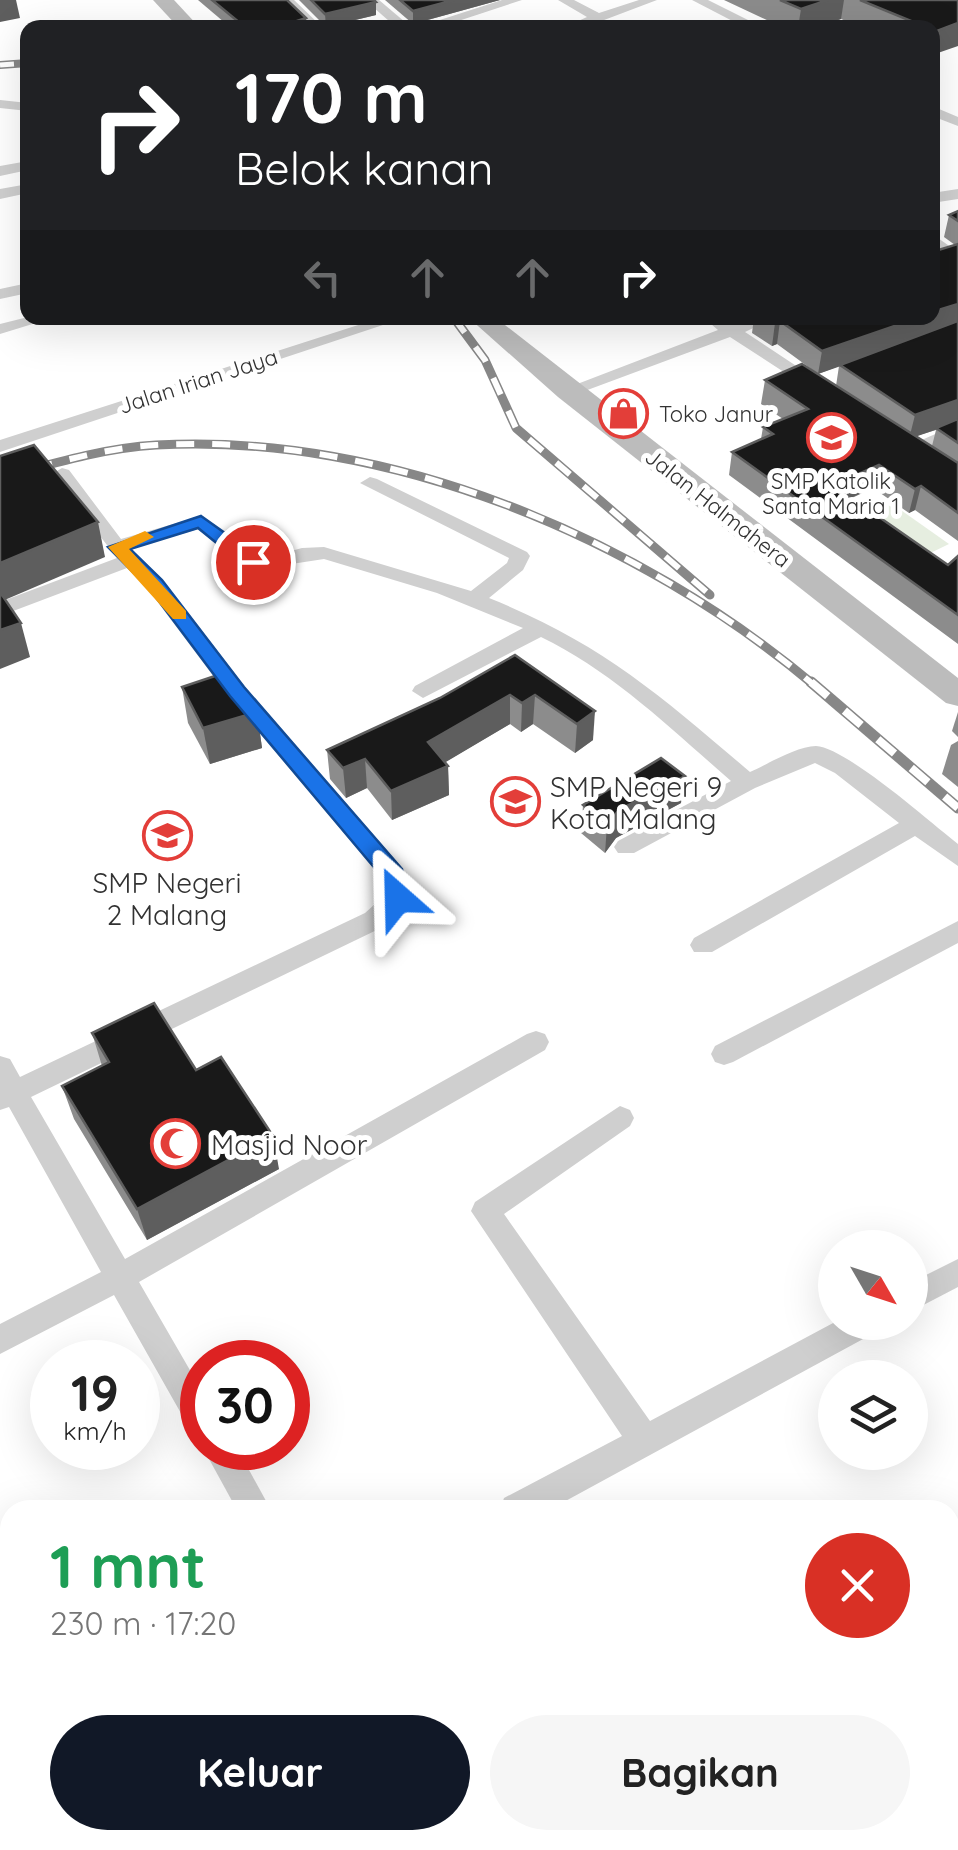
<!DOCTYPE html>
<html lang="id">
<meta charset="utf-8">
<style>
:root{--surface:#fff;--page:#f6f6f6;--text:#222;--muted:#767676;--accent:#111827}
body{margin:0;font-family:Quicksand,sans-serif;background:var(--page);color:var(--text);height:100vh;display:flex;flex-direction:column;font-size:38px;white-space:nowrap}
*{box-sizing:border-box;margin:0}
p{font-size:32px;color:var(--muted)}
.icon{flex:none;width:55px;height:55px;fill:none;stroke:currentColor;stroke-width:2;stroke-linecap:round;stroke-linejoin:round}
.map{position:relative;flex:1;overflow:hidden}
.details{position:absolute;left:0px;top:1500px;width:960px;height:350px;display:flex;flex-direction:column;background:var(--surface);border-radius:30px 30px 0 0;box-shadow:0 10px 40px #0002}
.details>*{flex:none}
.hud{position:absolute;left:20px;top:20px;width:920px;height:305px;border-radius:20px;box-shadow:0 10px 40px #0002;background:#202124;color:#fff;overflow:hidden}
.needle{width:65px;rotate:129deg}
.fabs{position:absolute;left:818px;top:1230px;display:grid;gap:20px}
.fabs a{display:grid;place-items:center;width:110px;height:110px;border-radius:50%;background:var(--surface);box-shadow:0 10px 40px #0002;font-size:50px}
.speed{position:absolute;left:30px;top:1340px;display:flex;gap:20px;font-size:50px;font-weight:700;text-align:center}
.speed>*{display:grid;place-content:center;width:130px;height:130px;border-radius:50%;background:var(--surface);box-shadow:0 10px 40px #0002;line-height:1}
.speed small{font-size:25px;font-weight:400}
.speed .limit{border:15px solid #d22;background:#fff;color:#111}
.pin{position:absolute;display:grid;place-items:center;width:85px;height:85px;color:#fff;margin:-42px;border:5px solid #fff;border-radius:50%;box-shadow:0 2px 10px #0007}
.me{position:absolute;width:110px;margin:-55px;rotate:335deg;stroke-linejoin:round;filter:drop-shadow(0 0 8px #0008)}
.turn{display:flex;align-items:center;gap:35px;height:210px;padding:0 50px;font-size:45px}
.turn .icon{width:130px;height:130px;stroke-width:2.5}
.turn b{display:block;font-size:70px;line-height:85px}
.lanes{display:flex;align-items:center;height:95px;padding:0 50px;background:#0003;justify-content:center;gap:50px;direction:ltr}
.lanes .off{opacity:.35}
.round{display:grid;place-items:center;flex:none;width:105px;height:105px;border-radius:52px;background:var(--page)}
.overview{display:flex;align-items:center;justify-content:space-between;height:170px;padding:0 50px}
h1{font-size:60px;font-weight:700;line-height:75px;color:#1e9e55}
.button{display:flex;gap:20px;margin-top:auto;padding:20px 50px}
.button a{flex:1;height:115px;border-radius:60px;background:var(--accent);color:#fff;font-size:40px;font-weight:700;line-height:115px;text-align:center}
.button a+a{background:var(--page);color:var(--text)}
.map>svg:first-child{display:block}
</style>
<div class="map">
<svg width="958" height="1850" viewBox="0 0 958 1850">
<rect width="100%" height="100%" fill="#fff"/>
<polygon fill="#e6eee0" points="888,501 949,544 918,559 857,515"/>
<g fill="none" stroke-linecap="round" stroke-linejoin="round">
<g fill="#cfcfcf" fill-rule="evenodd">
<polygon points="280,0 294,0 323,28 309,28"/>
<polygon points="365,0 379,0 412,28 397,28"/>
<polygon points="502,0 522,0 437,28 415,28"/>
<polygon points="558,0 574,0 599,13 639,0 657,0 583,28 563,28 587,17"/>
<polygon points="692,0 708,0 764,28 746,28"/>
<polygon points="0,100 28,103 28,111 0,108"/>
<polygon points="932,106 958,117 958,126 932,116"/>
<polygon points="28,161 28,170 0,176 0,166"/>
<polygon points="28,184 28,193 0,199 0,189"/>
<polygon points="958,189 958,199 932,203 932,193"/>
<polygon points="932,234 958,252 958,265 932,247"/>
<polygon points="28,283 28,293 0,299 0,289"/>
<polygon points="28,317 52,318 0,334 0,324"/>
<polygon points="380,318 404,318 0,452 0,440"/>
<polygon points="704,318 723,318 733,324 752,318 774,318 745,332 828,387 813,391 730,337 574,395 559,391 718,330"/>
<polygon points="958,424 958,437 908,456 899,450"/>
<path d="M62,468L69,470L121,539L201,516L262,559L302,548L324,547L471,591L507,563L509,558L360,483L370,477L377,479L527,552L530,556L523,570L489,598C601,643 660,695 750,772C768,764 797,746 816,746C847,748 931,823 958,844V866L915,836L712,952H694L690,945L694,938L899,823L835,773L815,763L755,788L634,853H618L614,847L618,841L731,781C670,728 613,672 541,637L423,698L412,691L415,686L523,628L437,593L324,559L252,570L198,529L131,549L162,579L245,687L403,869L410,898L383,927L31,1097L125,1259L527,1034L536,1031L545,1034L549,1042L545,1050L139,1282L202,1391V1435L191,1431L114,1295L0,1354V1324L101,1272L9,1107L0,1110V1056L10,1059L20,1077L365,913L385,895L382,878L229,697L148,589L127,568L0,616V602L117,558L52,474Z"/>
<polygon points="958,921 958,943 733,1062 724,1065 715,1062 711,1054 715,1046"/>
<polygon points="620,1106 630,1110 634,1118 630,1126 504,1214 650,1421 835,1322 880,1322 876,1332 549,1510 500,1510 504,1498 622,1436 471,1211 475,1202"/>
<polygon points="958,1259 958,1287 910,1312 910,1283"/>
<polygon points="203,1448 237,1448 271,1510 237,1510"/>
<polygon points="10,1554 10,1590 0,1594 0,1558"/>
<polygon points="10,1772 10,1809 0,1813 0,1776"/>
<polygon points="418,1840 456,1840 461,1850 423,1850"/>
<polygon points="575,1840 613,1840 618,1850 580,1850"/>
</g>
<g fill="#bcbcbc" fill-rule="evenodd">
<polygon points="153,0 174,0 200,28 179,28"/>
<polygon points="469,318 496,318 958,678 958,706 946,703 558,397"/>
<polygon points="958,1550 958,1602 950,1605 950,1553"/>
<polygon points="484,1840 553,1840 549,1850 480,1850"/>
</g>
<defs>
<polyline id="rail-far2" points="0,65 28,63"/>
<g id="rail-far1">
<polyline points="454,318 485,360 516,428 710,595"/>
<path d="M0,478C51,464 103,448 156,445C388,432 638,537 814,685"/>
</g>
<polyline id="rail" points="811,682 958,808"/>
</defs>
<use href="#rail-far2" stroke="#878787" stroke-width="8"/>
<use href="#rail-far1" stroke="#878787" stroke-width="9"/>
<use href="#rail" stroke="#878787" stroke-width="11"/>
<use href="#rail-far2" stroke="#fff" stroke-width="5" stroke-dasharray="14" stroke-linecap="butt"/>
<use href="#rail-far1" stroke="#fff" stroke-width="6" stroke-dasharray="18" stroke-linecap="butt"/>
<use href="#rail" stroke="#fff" stroke-width="8" stroke-dasharray="22" stroke-linecap="butt"/>
</g>
<g fill="#8c8c8c" fill-rule="evenodd">
<polygon points="198,0 287,0 306,18 307,28 231,28"/>
<polygon points="299,0 374,0 376,2 376,15 326,27"/>
<polygon points="385,0 500,0 413,24"/>
<polygon points="724,0 958,0 932,55 932,28 863,28 841,19 815,28 784,28"/>
<path d="M958,211V541L915,510L909,513L873,488L852,498L948,565L958,556V644L729,475L732,452L761,439L763,427L783,419L761,404L765,380L836,386L839,366L818,374L777,344L772,346L752,333L754,318H932L955,245L944,237L949,215ZM936,430L932,446L916,436Z"/>
<polygon points="515,655 593,740 575,753 533,724 521,732 510,724 445,762 448,766 449,795 392,820 367,788 346,798 330,779 327,750 440,698"/>
<polygon points="182,687 257,712 262,748 210,764 188,723"/>
<polygon points="958,712 958,737 952,731"/>
<polygon points="958,741 958,787 942,774 951,745"/>
<polygon points="681,803 616,838 605,853 581,833 583,805"/>
<polygon points="92,1033 279,1169 147,1240 74,1119 62,1086 102,1066"/>
</g>
<g fill="#5e5e5e">
<polygon points="0,0 16,0 20,18 0,22"/>
<polygon points="454,0 500,0 413,24 413,11"/>
<polygon points="828,0 844,0 841,19 815,28 798,28 801,9"/>
<polygon points="376,2 376,15 326,27 325,14"/>
<polygon points="306,18 307,28 298,28 297,21"/>
<polygon points="958,23 958,46 932,55 937,31"/>
<polygon points="958,304 958,325 818,374 822,351 918,318 932,318 932,312"/>
<polygon points="780,321 777,344 772,346 775,323"/>
<polygon points="958,400 958,422 909,439 915,415"/>
<polygon points="879,465 873,488 828,508 833,485"/>
<polygon points="921,486 915,510 909,513 915,489"/>
<polygon points="98,522 105,557 0,602 0,563"/>
<polygon points="21,623 30,657 0,669 0,630"/>
<polygon points="510,695 510,724 429,772 428,742"/>
<polygon points="535,695 533,724 521,732 522,703"/>
<polygon points="595,711 593,740 575,753 577,724"/>
<polygon points="257,712 262,748 210,764 203,728"/>
<polygon points="365,759 367,788 346,798 343,768"/>
<polygon points="448,766 449,795 392,820 391,791"/>
<polygon points="685,776 681,803 616,838 605,853 607,825 619,810"/>
<polygon points="273,1136 279,1169 147,1240 137,1209"/>
</g>
<g fill="#191919" stroke="#5e5e5e" stroke-width="2.5">
<polygon points="212,0 287,0 306,18 297,21 306,28 246,28"/>
<polygon points="311,0 374,0 376,2 325,14"/>
<polygon points="400,0 454,0 413,11"/>
<polygon points="780,0 828,0 801,9"/>
<polygon points="860,0 958,0 958,23 937,31 932,29 932,28 928,28"/>
<polygon points="958,211 958,221 949,215"/>
<polygon points="958,244 958,304 932,312 932,252"/>
<polygon points="767,318 918,318 822,351 780,321 775,323"/>
<polygon points="958,321 958,400 915,415 840,365"/>
<polygon points="802,364 958,463 958,513 921,486 915,489 879,465 833,485 948,565 958,556 958,615 732,452 773,434 763,427 808,409 765,380"/>
<polygon points="958,419 958,443 936,428"/>
<polygon points="34,445 98,522 0,563 0,456"/>
<polygon points="0,592 21,623 0,630"/>
<polygon points="515,655 595,711 577,724 535,695 522,703 510,695 428,742 448,766 391,791 365,759 343,768 327,750 440,698"/>
<polygon points="224,673 257,712 203,728 182,687"/>
<polygon points="661,758 685,776 619,810 607,825 583,805"/>
<polygon points="154,1003 196,1070 221,1057 273,1136 137,1209 62,1086 109,1062 92,1033"/>
<polygon points="958,1679 958,1850 680,1850 697,1840 950,1840 950,1684"/>
<polygon points="144,1840 332,1840 337,1850 145,1850 148,1848"/>
</g>
<polygon fill="#1a73e8" stroke="#114b97" stroke-width="2.5" points="201,516 260,558 260,567 246,567 198,528 130,549 162,580 244,687 402,869 409,898 406,904 390,904 383,878 230,696 149,588 108,547"/>
<polygon fill="#f59e0b" points="145,531 154,537 129,549 186,611 186,619 173,619 108,547"/>
<defs>
<symbol id="shop-ring" viewBox="-11 -11 22 22"><circle r="9.5" fill="#fff" stroke="#e33e39" stroke-width="1.5"/><path d="M-5-2.5h2.3a2.7 3.5 0 0 1 5.4 0H5L5.5 6h-11ZM-1.5-2.5h3a1.5 2.3 0 0 0-3 0Z" fill="#e33e39"/></symbol>
<symbol id="school-ring" viewBox="-11 -11 22 22"><circle r="9.5" fill="#fff" stroke="#e33e39" stroke-width="1.5"/><path d="M0-5L7-2L0 1L-7-2ZM-4 1L0 2.5L4 1V4Q0 6-4 4Z" fill="#e33e39"/></symbol>
<symbol id="mosque-ring" viewBox="-11 -11 22 22"><circle r="9.5" fill="#fff" stroke="#e33e39" stroke-width="1.5"/><path d="M3.5-4.9A6 6 0 1 0 3.5 4.9A5 5 0 1 1 3.5-4.9Z" fill="#e33e39"/></symbol>
</defs>
<g fill-rule="evenodd">
<use href="#shop-ring" x="596" y="386" width="55" height="55"/>
<use href="#school-ring" x="804" y="410" width="55" height="55"/>
<use href="#school-ring" x="488" y="774" width="55" height="55"/>
<use href="#school-ring" x="140" y="808" width="55" height="55"/>
<use href="#mosque-ring" x="148" y="1116" width="55" height="55"/>
</g>
<g text-anchor="middle" dominant-baseline="central" stroke-width="10" stroke-linejoin="round" paint-order="stroke">
<g font-size="22" fill="#323232" stroke="#fff">
<text transform="translate(198 381) rotate(-18)">Jalan Irian Jaya</text>
<text transform="translate(718 508) rotate(38)">Jalan Halmahera</text>
</g>
<g font-size="22" fill="#323232" stroke="#fff" text-anchor="start">
<text x="659" y="414">Toko Janur</text>
<text x="831" y="481" text-anchor="middle">SMP Katolik<tspan x="831" dy="25">Santa Maria 1</tspan></text>
</g>
<g font-size="28" fill="#323232" stroke="#fff" text-anchor="start">
<text x="550" y="786">SMP Negeri 9<tspan x="550" dy="32">Kota Malang</tspan></text>
<text x="167" y="882" text-anchor="middle">SMP Negeri<tspan x="167" dy="32">2 Malang</tspan></text>
<text x="211" y="1144">Masjid Noor</text>
</g>
</g>
</svg>
<div class="fabs">
<a><svg class="needle" viewBox="-14 -14 28 28"><path d="M0-13l5 13h-10z" fill="#e53935"/><path d="M0 13l5-13h-10z" fill="#767676"/></svg></a>
<a><svg class="icon" aria-label="layers" viewBox="0 0 24 24"><path d="M12 4l9 5-9 5-9-5zM3 14l9 5 9-5"/></svg></a>
</div>
<div class="speed"><div>19<small>km/h</small></div><div class="limit">30</div></div>
<div class="pin" style="left:253px;top:562px;background:#d93025"><svg class="icon" aria-label="arrive" viewBox="0 0 24 24"><path d="M6 21V4h12l-3 4 3 4H6"/></svg></div>
<svg class="me" style="left:398px;top:898px" viewBox="-20 -20 40 40"><path d="M0-17L14 15 0 8-14 15z" fill="#1a73e8" stroke="#fff" stroke-width="4"/></svg>
<div class="hud">
<div class="turn"><svg class="icon" aria-label="right" viewBox="0 0 24 24"><path d="M7 20v-9h11M14 6l5 5-5 5"/></svg><div><b>170 m</b>Belok kanan</div></div>
<div class="lanes"><svg class="icon off" aria-label="left" viewBox="0 0 24 24"><path d="M17 20v-9H6M10 6l-5 5 5 5"/></svg><svg class="icon off" aria-label="ahead" viewBox="0 0 24 24"><path d="M12 20V5M6 11l6-6 6 6"/></svg><svg class="icon off" aria-label="ahead" viewBox="0 0 24 24"><path d="M12 20V5M6 11l6-6 6 6"/></svg><svg class="icon" aria-label="right" viewBox="0 0 24 24"><path d="M7 20v-9h11M14 6l5 5-5 5"/></svg></div>
</div>
<section class="details">
<div class="overview"><div><h1>1 mnt</h1><p>230 m · 17:20</p></div><a class="round" style="background:#d93025;color:#fff"><svg class="icon" aria-label="close" viewBox="0 0 24 24"><path d="M6 6l12 12M18 6L6 18"/></svg></a></div>
<div class="button"><a>Keluar</a><a>Bagikan</a></div>
</section>
</div>
